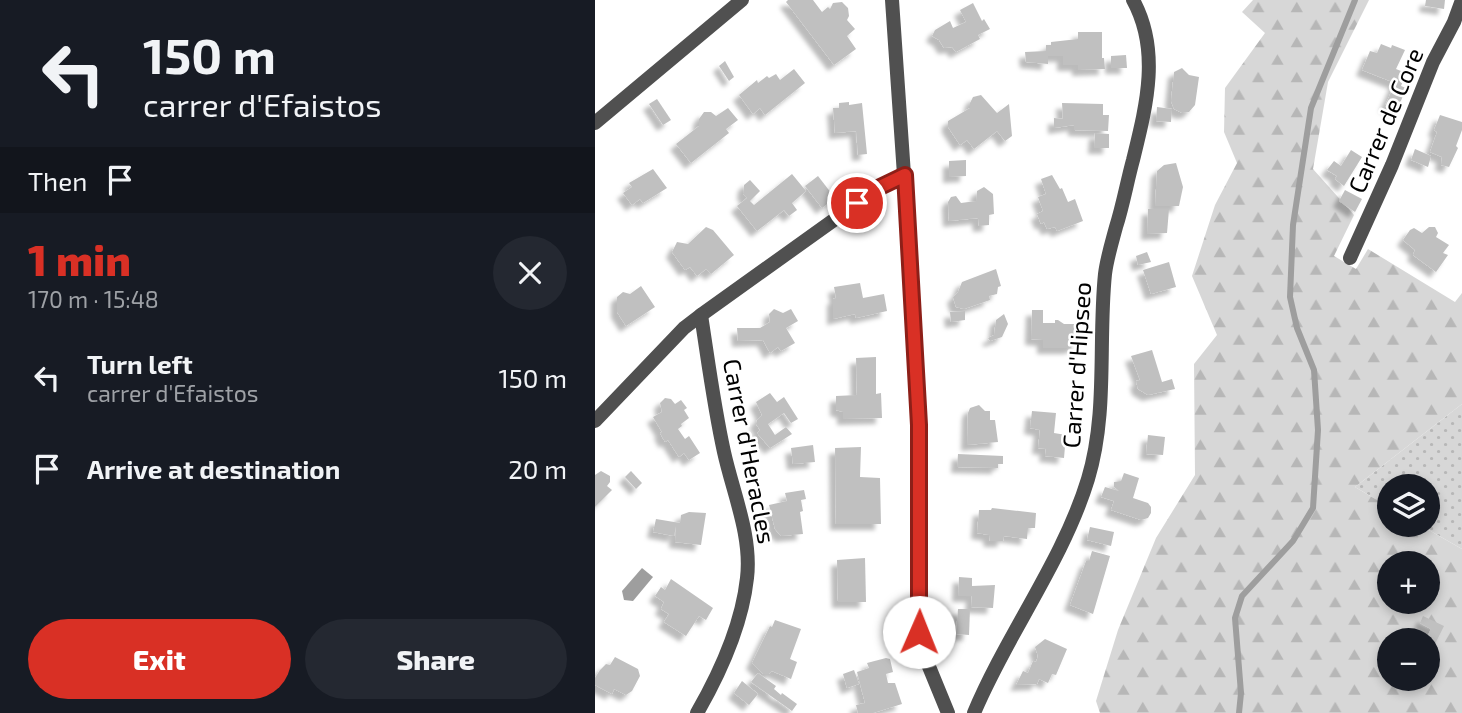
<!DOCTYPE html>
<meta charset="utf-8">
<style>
:root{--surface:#171b24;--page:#242831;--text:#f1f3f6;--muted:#9ea1a6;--accent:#d93025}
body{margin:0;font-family:"Exo 2",sans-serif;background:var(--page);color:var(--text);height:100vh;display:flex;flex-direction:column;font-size:26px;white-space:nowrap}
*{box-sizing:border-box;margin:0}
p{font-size:23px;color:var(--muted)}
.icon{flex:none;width:38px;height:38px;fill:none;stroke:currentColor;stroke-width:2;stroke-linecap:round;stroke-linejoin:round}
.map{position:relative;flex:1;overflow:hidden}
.panel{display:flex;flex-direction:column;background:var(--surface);width:595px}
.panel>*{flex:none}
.top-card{background:#171b24;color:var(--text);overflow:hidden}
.tools{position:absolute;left:782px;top:474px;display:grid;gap:14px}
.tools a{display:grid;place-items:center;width:63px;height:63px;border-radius:50%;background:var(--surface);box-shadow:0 4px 10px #0003;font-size:35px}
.pin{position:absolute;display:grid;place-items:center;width:60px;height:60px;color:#fff;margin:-30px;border:4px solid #fff;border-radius:50%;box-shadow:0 2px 7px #0007}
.me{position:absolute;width:77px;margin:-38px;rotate:1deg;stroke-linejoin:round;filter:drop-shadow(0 0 5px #0008)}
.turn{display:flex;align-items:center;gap:24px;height:147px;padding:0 28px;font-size:32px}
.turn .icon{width:91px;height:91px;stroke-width:2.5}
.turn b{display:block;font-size:49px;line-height:60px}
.then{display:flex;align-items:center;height:66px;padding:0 28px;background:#0003;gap:14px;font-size:26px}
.round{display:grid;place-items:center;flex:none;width:74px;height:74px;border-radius:37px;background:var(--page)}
.overview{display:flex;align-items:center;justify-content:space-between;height:119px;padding:0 28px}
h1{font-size:42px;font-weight:800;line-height:52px;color:var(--accent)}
.cta{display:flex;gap:14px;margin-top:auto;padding:14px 28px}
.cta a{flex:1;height:80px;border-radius:42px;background:var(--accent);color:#fff;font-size:28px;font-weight:800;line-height:80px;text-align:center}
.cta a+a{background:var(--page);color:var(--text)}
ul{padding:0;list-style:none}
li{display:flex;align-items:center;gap:21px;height:91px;padding:0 28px}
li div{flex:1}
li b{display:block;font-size:26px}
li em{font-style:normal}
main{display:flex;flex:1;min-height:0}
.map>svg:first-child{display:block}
</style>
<main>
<section class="panel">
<div class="top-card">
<div class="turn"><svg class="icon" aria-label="left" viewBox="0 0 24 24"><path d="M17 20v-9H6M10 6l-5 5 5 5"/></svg><div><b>150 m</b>carrer d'Efaistos</div></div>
<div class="then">Then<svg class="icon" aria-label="arrive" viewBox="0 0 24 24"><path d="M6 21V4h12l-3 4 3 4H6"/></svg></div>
</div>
<div class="overview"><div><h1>1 min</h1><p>170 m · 15:48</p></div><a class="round"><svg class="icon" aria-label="close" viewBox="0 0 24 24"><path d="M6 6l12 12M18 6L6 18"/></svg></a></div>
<ul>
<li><svg class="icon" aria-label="left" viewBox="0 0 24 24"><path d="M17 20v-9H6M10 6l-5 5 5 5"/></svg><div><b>Turn left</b><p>carrer d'Efaistos</p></div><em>150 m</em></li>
<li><svg class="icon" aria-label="arrive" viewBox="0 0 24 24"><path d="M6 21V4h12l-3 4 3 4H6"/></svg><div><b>Arrive at destination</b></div><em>20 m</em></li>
</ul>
<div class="cta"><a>Exit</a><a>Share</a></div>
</section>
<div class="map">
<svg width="867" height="713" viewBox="0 0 867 713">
<defs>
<pattern id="grass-dots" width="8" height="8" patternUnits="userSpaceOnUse" patternTransform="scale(1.75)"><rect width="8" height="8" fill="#d7d7d7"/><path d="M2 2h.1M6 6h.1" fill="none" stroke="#b7b7b7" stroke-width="1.8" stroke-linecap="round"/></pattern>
<pattern id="forest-firs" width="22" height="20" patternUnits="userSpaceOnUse" patternTransform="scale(1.75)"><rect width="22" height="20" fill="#d7d7d7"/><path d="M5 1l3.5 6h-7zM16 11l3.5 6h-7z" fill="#b7b7b7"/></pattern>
<filter id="shadow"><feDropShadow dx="-6" dy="6" stdDeviation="2" flood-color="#0004"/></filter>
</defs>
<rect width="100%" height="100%" fill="#fff"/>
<polygon fill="url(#grass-dots)" points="867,404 867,549 825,525 833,525 833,486 794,486 794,507 760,487"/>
<path fill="url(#forest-firs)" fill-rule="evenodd" d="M658,0H774L733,82L718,169L759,215L739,256L761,269L773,249L860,302L867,293V404L760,487L794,507V525H825L867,549V713H505L501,701L523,630L561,538L600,475L599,364L622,335L597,276L620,205L642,163L629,132L630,88L670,33L647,12ZM794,564H833V602H794ZM794,640H833V679H794Z"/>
<polygon fill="#9e9e9e" points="47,568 58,577 38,601 29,600 27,591"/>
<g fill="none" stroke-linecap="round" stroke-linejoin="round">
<polyline stroke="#9e9e9e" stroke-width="6" points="644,713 646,693 640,618 647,596 698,541 718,508 723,430 719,370 702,328 695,297 698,225 716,108 760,0"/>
</g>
<g fill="#c0c0c0" filter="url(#shadow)">
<polygon points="193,0 218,0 227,12 233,7 235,9 238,3 247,2 253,8 254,16 252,20 260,29 252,36 261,49 239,65 191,2"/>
<polygon points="831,0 850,0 849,9 830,6"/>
<polygon points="378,3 387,21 389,19 395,29 383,35 385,39 361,52 357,47 349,48 344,40 337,36 340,30 355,21 358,28 371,22 365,10"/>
<polygon points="483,32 507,32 507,58 509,58 510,69 483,70 483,65 468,65 468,56 453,56 453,64 431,62 430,52 451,51 451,45 456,45 456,42 483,39"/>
<polygon points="786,44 796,48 797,45 810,50 801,69 811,73 806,86 811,88 802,111 790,106 800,83 767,70 775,51 782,53"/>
<polygon points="531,55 532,68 516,68 516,56"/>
<polygon points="130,61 139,77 134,81 124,66"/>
<polygon points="587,68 594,75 604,77 600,105 594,112 587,113 579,109 576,101 579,72"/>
<polygon points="199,69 210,83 170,115 165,108 158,114 144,95 162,80 163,83 172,76 174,78 181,74 185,80"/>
<polygon points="386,95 402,113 414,104 417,136 410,141 402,131 379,149 372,140 365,145 353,127 353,121 375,108 375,103 378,97"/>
<polygon points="62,99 76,120 68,125 54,104"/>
<polygon points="254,102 254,105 267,103 272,154 263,155 261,131 240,133 238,108 244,108 244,103"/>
<polygon points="467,103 508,104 508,115 514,115 513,131 479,130 479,125 459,128 459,118 468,119"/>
<polygon points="562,107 577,109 576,122 561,121"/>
<polygon points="133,108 143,120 131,129 134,133 96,163 81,144 104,126 104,119 109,112 116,112 121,116"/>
<polygon points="845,115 867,122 867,130 861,146 863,148 854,167 846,165 847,157 835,152 842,132 839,130"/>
<polygon points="500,133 514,134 514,148 499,148"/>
<polygon points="820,149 836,156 833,167 816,160"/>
<polygon points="756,150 767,157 749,186 740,179 742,176 732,170 739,161 746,166"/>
<polygon points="371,160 371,176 354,177 354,161"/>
<polygon points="581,163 588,187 584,206 560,206 562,171 569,165"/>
<polygon points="58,169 72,188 48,203 45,199 37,205 28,193 37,187 34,183"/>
<polygon points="197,174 211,191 197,203 202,210 194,216 189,210 162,231 142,206 152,198 148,194 149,185 155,180 165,191 155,201 159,205"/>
<polygon points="457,175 465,189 467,188 473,202 480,199 488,221 462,231 460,227 452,229 449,222 446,224 442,214 448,211 443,197 451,194 446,179"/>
<polygon points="223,176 240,198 227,208 210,186"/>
<polygon points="389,187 398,194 399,214 394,215 394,225 384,226 383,218 354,221 353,202 356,197 361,196 366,203 381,201 382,191"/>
<polygon points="750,190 767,199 760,212 744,201"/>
<polygon points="553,209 574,209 572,233 552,234"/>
<polygon points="111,227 118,230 139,255 116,274 111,269 102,276 95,267 90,270 77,252 82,242 93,244"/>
<polygon points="834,227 840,227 843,233 841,237 854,245 848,253 853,255 841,272 818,255 820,250 808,240 815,230 819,228 827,233"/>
<polygon points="552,252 556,262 543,265 541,256"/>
<polygon points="574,262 581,287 556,294 548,270"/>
<polygon points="401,269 406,286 403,287 402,294 394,296 395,300 369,309 361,307 358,297 363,292 367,282"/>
<polygon points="265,283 268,298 289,294 292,311 261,318 260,314 238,319 238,299 241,298 239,287"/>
<polygon points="46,286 60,307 31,326 22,312 22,297 28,292 35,294"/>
<polygon points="179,309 188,313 196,309 203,321 191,328 200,343 186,351 183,347 175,353 168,340 143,341 142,328 165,328 175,322 174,314"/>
<polygon points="437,310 448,310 448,323 460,323 460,320 463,320 469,324 484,324 482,345 475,348 448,348 448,340 436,339"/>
<polygon points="370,311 370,320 356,322 355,312"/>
<polygon points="409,314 413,324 407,337 395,341 393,338 399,335 401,320"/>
<polygon points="557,350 567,382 577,379 580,389 553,395 543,389 541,381 545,380 536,356"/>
<polygon points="281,357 281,394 286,393 287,418 248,419 248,412 241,410 241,396 262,395 261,358"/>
<polygon points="175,393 182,402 189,397 203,419 196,423 189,413 173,424 180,435 191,427 197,434 175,448 162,433 165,430 161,424 162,420 167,415 161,402"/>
<polygon points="70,398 76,399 80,404 86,400 92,408 89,410 94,418 86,424 87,426 83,429 90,439 94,436 105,453 94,460 89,453 84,457 73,440 70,442 65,433 67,432 58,417 67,412 65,403"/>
<polygon points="384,405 390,411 395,411 395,420 400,420 403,442 372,445 373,413 375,408"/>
<polygon points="437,411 461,413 459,433 471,435 469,458 450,456 451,449 443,448 445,430 435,428"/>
<polygon points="553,435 570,437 568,455 551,454"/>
<polygon points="218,445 220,462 198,464 196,448"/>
<polygon points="266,447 265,477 285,478 286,524 241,524 240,448"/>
<polygon points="363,454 408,456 408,464 403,464 403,468 362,467"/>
<polygon points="6,471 15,476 15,482 12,486 17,490 0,507 0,475"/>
<polygon points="36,471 47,483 41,489 30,477"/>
<polygon points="529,473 544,478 538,498 553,503 556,507 556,513 553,518 546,520 516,510 519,501 506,497 510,487 524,491 519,487 519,482 526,481"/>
<polygon points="209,490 211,499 206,500 208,511 205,512 208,534 186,536 180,529 174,505 192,501 190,493"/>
<polygon points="397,508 441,513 440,528 433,528 432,539 409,536 408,541 395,541 394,535 382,533 384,510 396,510"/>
<polygon points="94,512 111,513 106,545 80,542 81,526 79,536 58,532 61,519 85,523 86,515"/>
<polygon points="495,527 519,532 516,546 492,540"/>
<polygon points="497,551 515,556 498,614 475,605 491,561 494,561"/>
<polygon points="270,558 271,602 243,602 242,560"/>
<polygon points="364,577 377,578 377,586 400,585 398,608 376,607 377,596 363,596"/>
<polygon points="76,579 118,608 111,620 104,616 91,636 69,622 74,614 66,609 69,602 60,596 66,587 70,590"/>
<polygon points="363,609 375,609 374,635 361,634"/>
<polygon points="828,616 849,626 840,644 831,639 836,629 825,623"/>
<polygon points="180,620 206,629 195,659 202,662 196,679 177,671 174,674 168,674 157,663 175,626 177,627"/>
<polygon points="450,639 472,649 461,675 457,674 453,683 444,679 442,684 421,685 428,671 433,673 438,661 441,662 443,656 440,647"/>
<polygon points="20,657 43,669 45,676 37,691 31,695 19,689 17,694 0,685 0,678 5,670 11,664 15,665"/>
<polygon points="291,658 295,659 298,672 291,674 293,683 300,683 307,704 278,713 263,713 261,705 270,703 262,672 274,668 272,663"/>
<polygon points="259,670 264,684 252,688 248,674"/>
<polygon points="163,673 181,686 179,689 186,695 187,693 202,704 197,711 156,682"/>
<polygon points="147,681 163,694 154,705 139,693"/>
</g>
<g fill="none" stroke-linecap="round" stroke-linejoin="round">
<g stroke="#505050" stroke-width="14">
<polyline points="297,0 320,335 325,514 324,632 328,652 353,713"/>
<polyline points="0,123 147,0"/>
<polyline points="755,258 797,165 838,62 859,22 867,0"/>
<polyline points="0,421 89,328 106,315 285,187 310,175"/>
<path d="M102,713C125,673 147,624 152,578C157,536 138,493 129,452C119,407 113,360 106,315"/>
<path d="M379,713C412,634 468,561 493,479C513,413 503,342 510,274C512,258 517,242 521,227C528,205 532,182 538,160C551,107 566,51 538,0"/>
</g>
</g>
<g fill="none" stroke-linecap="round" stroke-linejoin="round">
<defs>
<polyline id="route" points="262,203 285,187 310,175 324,425 324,632"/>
</defs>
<use href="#route" stroke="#8d1f18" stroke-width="18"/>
<use href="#route" stroke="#d93025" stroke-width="12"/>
</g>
<g text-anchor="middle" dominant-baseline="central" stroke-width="5" stroke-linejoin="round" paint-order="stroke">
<g font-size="24" fill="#000" stroke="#fff">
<text transform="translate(790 120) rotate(-67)">Carrer de Core</text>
<text transform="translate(481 365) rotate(-86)">Carrer d'Hipseo</text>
<text transform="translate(155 451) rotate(79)">Carrer d'Heracles</text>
</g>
</g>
</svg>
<div class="tools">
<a><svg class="icon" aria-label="layers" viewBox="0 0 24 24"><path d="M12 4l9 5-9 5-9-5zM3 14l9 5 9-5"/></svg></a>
<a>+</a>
<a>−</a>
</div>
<div class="pin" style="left:262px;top:203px;background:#d93025"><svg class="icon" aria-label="arrive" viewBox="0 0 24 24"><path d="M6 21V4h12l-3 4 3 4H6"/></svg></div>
<svg class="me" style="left:324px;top:632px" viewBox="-20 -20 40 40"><circle r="19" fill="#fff"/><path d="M0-13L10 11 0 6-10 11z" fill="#d93025"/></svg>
</div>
</main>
